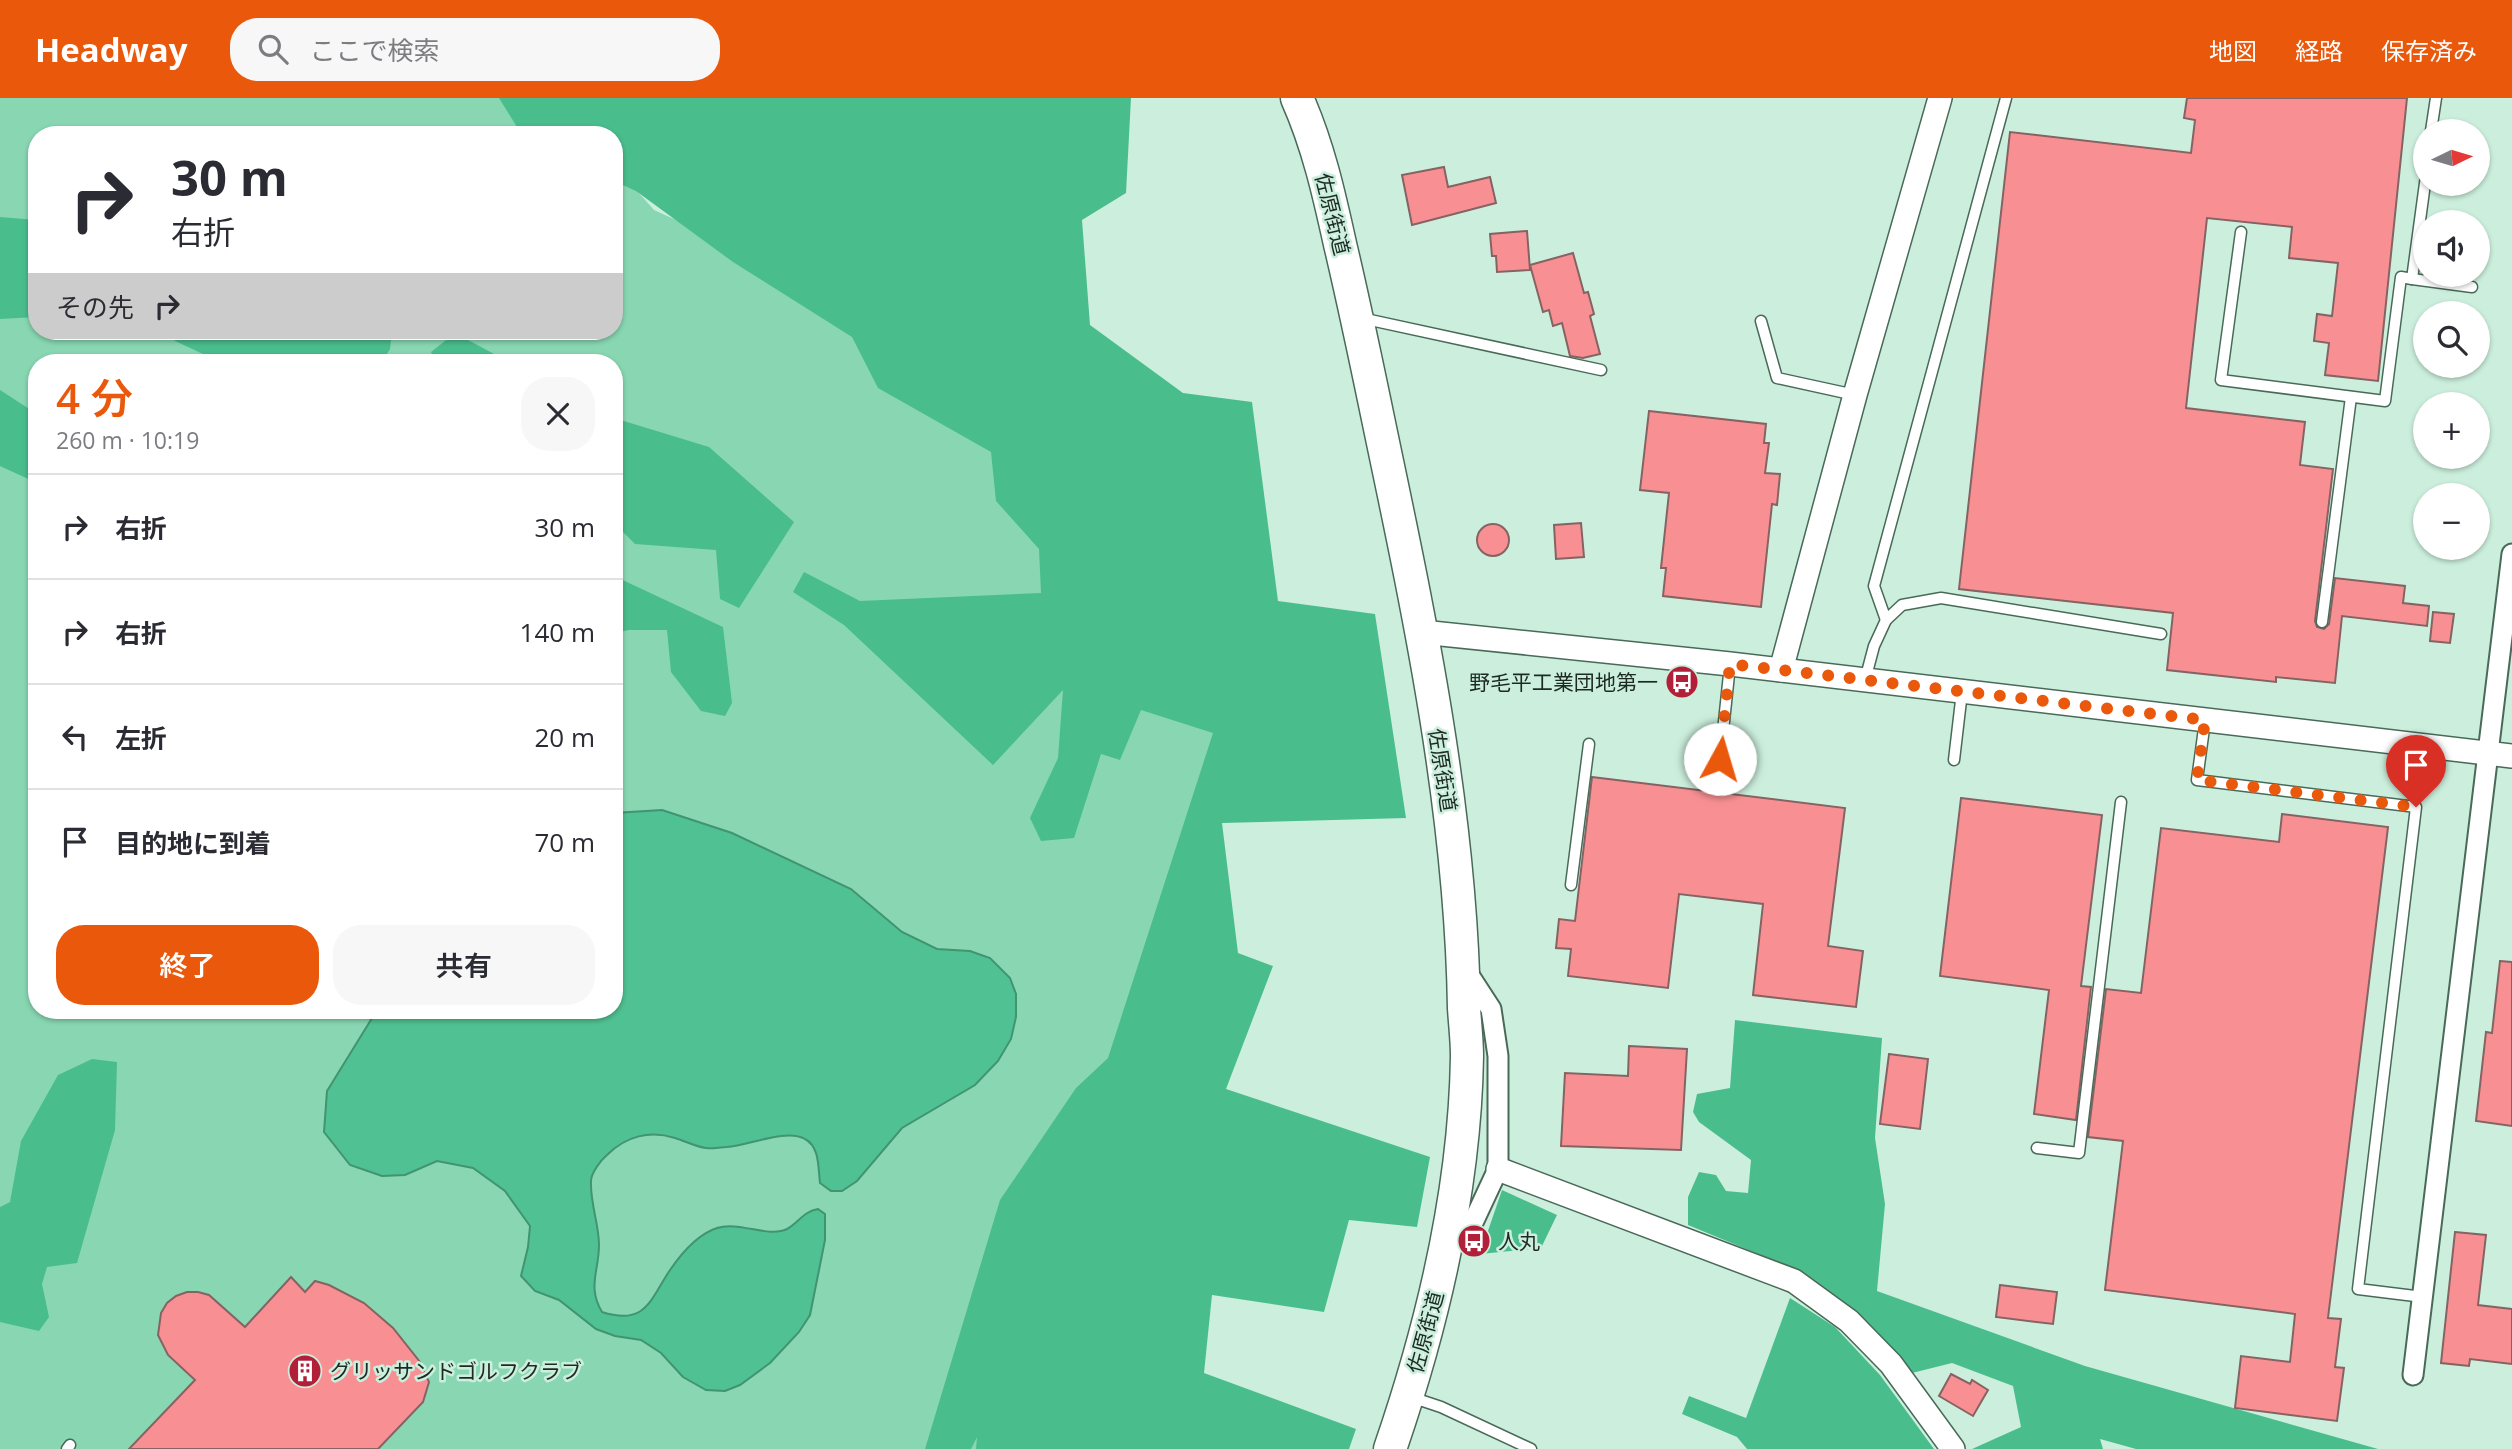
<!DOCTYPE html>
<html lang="ja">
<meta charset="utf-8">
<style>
:root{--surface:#fff;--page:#f7f7f7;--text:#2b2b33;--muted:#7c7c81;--line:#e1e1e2;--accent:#ea580c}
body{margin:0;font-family:"Open Sans","Noto Sans JP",sans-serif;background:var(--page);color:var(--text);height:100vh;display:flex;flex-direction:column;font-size:26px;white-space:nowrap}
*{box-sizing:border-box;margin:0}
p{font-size:23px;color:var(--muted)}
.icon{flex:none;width:38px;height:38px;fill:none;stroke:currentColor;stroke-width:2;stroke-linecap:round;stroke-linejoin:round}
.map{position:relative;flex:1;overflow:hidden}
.drawer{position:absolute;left:28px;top:256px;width:595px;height:665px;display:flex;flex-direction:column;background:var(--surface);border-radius:28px;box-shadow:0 2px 5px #0004}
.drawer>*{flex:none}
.guide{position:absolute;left:28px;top:28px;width:595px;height:214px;border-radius:28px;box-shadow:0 2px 5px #0004;background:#fff;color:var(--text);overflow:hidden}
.needle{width:46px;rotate:85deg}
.tools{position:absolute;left:2413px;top:21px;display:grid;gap:14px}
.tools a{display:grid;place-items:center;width:77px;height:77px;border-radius:50%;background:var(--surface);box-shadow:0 2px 5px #0004;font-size:35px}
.pin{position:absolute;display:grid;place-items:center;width:60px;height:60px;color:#fff;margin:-72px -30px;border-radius:50% 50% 50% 0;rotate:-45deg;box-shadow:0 0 7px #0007}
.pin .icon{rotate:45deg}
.me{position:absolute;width:77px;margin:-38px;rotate:6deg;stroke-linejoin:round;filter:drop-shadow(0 0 5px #0008)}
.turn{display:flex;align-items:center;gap:24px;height:147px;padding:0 28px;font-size:32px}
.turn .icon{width:91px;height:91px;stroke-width:2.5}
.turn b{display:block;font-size:49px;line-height:60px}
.then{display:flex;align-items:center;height:66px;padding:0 28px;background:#0003;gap:14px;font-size:26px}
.round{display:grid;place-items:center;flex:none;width:74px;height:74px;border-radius:28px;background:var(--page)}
.overview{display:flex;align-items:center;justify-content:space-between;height:119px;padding:0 28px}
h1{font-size:42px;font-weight:600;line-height:52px;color:var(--accent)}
.primary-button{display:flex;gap:14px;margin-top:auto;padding:14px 28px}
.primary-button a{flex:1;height:80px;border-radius:28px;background:var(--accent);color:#fff;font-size:28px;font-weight:600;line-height:80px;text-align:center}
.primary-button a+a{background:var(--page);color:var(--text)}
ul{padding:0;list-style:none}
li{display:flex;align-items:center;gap:21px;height:105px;padding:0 28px;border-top:2px solid var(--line)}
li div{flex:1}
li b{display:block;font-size:26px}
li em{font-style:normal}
header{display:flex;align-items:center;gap:42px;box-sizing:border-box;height:98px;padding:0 35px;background:var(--accent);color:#fff}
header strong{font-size:33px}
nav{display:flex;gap:38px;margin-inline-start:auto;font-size:24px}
.search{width:490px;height:63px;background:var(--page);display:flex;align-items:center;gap:18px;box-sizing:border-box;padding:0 24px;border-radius:28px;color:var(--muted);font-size:26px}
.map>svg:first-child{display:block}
</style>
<header>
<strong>Headway</strong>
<div class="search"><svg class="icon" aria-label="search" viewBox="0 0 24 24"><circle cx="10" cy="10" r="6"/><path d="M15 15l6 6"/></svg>ここで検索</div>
<nav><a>地図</a><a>経路</a><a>保存済み</a></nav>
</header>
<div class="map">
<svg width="2512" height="1351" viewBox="0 0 2512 1351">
<rect width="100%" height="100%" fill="#ccefdd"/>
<path fill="#88d7b2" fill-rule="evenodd" d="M0,0H555L588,37H37V233H614V67L654,112L828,191L981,316L1255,626L999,1351H0ZM37,264H614V912H37Z"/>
<g fill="#4abd8d">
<polygon points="499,0 1131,0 1126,95 1082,122 1090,227 1183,295 1252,304 1278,503 1375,516 1406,720 1222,725 1238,855 1273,868 1226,991 1430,1059 1417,1129 1349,1122 1324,1214 1212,1197 1204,1275 1356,1331 1349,1351 976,1351 977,1339 971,1351 925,1351 1000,1102 1076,990 1108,960 1213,635 1141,612 1120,662 1101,656 1074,740 1041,743 1030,720 1058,660 1063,592 993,667 844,527 793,494 804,474 860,503 1041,495 1039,451 996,403 991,354 878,290 852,239 733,164 636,93 614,83 614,37 522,37"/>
<polygon points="0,119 37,122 37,219 0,221"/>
<polygon points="154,233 392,233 390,251 382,264 220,264"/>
<polygon points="455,235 509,264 435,264 431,254"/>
<polygon points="0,292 37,316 37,385 0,368"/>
<polygon points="614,320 709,349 794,424 739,510 720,501 716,452 635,446 614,425"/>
<polygon points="614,478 723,529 732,605 725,618 701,613 671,574 667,532 629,532 614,535"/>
<polygon points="1735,922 1882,940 1875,1040 1885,1106 1877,1193 2085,1268 2378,1351 2136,1351 2100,1341 2103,1351 1972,1351 2021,1329 2013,1288 1952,1265 1912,1275 1865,1224 1802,1174 1688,1127 1688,1099 1699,1074 1716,1077 1726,1093 1748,1095 1751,1062 1699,1024 1693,1014 1697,996 1730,990"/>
<polygon points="92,961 117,964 115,1032 77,1165 47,1169 42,1186 49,1219 39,1233 0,1224 0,1109 10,1104 21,1043 58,977"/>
<polygon points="1502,1092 1557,1117 1541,1150 1480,1156"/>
<polygon points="1790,1200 1835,1229 1880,1277 1934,1351 1747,1351 1737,1339 1682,1316 1689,1298 1746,1320"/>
</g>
<path fill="#50c192" stroke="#419471" stroke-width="2" d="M662,712L732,735L851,791L902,834L937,851L970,853L990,860L1010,880L1016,896V919L1011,941L998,963L975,987L902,1030L857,1083L842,1093H831L820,1085C818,1070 820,1049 805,1041C786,1030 748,1048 727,1049C720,1049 712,1051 706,1050C696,1049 685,1043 675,1040C650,1032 626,1038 607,1057C601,1062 591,1075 591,1083C590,1105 599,1126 599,1147C599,1173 587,1189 602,1214C646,1228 650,1202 670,1172C681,1156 698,1136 717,1130C739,1123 768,1140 787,1131C798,1125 804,1113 818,1111L825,1116V1142L810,1217L799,1234L770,1265L740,1287L725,1293L706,1292L683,1279L661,1255L641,1242L615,1238L596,1231L559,1202L535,1193L521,1178L528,1149L530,1128L505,1093L473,1070L437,1063L405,1077L382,1078L350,1067L324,1034L327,993L377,912H614V715Z"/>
<g fill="#f89093" stroke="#856363" stroke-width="2">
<polygon points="2187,0 2407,0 2378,283 2325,277 2329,245 2314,243 2317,216 2332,218 2338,165 2289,160 2292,129 2207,120 2186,310 2305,324 2300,367 2333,371 2315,523 2317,529 2324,531 2329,526 2335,480 2405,488 2403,505 2429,508 2427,528 2342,518 2335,585 2276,579 2276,584 2167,572 2173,515 1959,491 2010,34 2191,55 2195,22 2184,20"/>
<polygon points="1444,69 1448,89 1490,79 1496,105 1412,127 1402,77"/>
<polygon points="1527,133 1530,172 1497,174 1496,158 1492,158 1490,136"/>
<polygon points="1573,155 1584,195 1588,194 1594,216 1590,218 1600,256 1583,260 1570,258 1562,225 1553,228 1549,212 1543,214 1530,167"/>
<polygon points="1649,313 1766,326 1764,345 1769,345 1765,375 1780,376 1777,407 1772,406 1761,509 1663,498 1666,470 1661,470 1669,395 1640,392"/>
<polygon points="1581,425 1584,459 1556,461 1554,427"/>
<circle cx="1493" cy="442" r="16"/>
<polygon points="2433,514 2454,516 2450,545 2430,543"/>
<polygon points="1592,679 1845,710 1828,848 1863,853 1856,909 1753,897 1763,806 1679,796 1668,890 1568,878 1571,851 1556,850 1559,821 1575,823"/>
<polygon points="1961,700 2102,717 2081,888 2091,889 2076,1022 2034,1016 2049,892 1940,878"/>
<polygon points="2282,716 2388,729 2328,1220 2341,1221 2335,1269 2344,1270 2337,1323 2235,1310 2241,1258 2290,1264 2295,1216 2105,1192 2123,1043 2088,1039 2106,891 2141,895 2161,730 2279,744"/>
<polygon points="2500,863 2512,864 2512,1028 2476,1023 2486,934 2492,935"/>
<polygon points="1629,948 1687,951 1681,1052 1561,1048 1565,975 1628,978"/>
<polygon points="1889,956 1928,961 1920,1031 1880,1026"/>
<polygon points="2455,1134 2486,1137 2478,1207 2512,1211 2512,1266 2470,1261 2469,1268 2441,1265"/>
<polygon points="291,1179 305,1194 315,1183 329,1187 364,1205 393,1230 420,1264 429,1284 423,1304 378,1351 129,1351 195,1282 168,1257 158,1237 161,1215 167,1205 176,1198 187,1194 198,1194 209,1197 245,1229"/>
<polygon points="2000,1187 2057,1194 2053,1226 1996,1219"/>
<polygon points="1951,1276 1970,1286 1972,1282 1988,1292 1973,1318 1939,1298"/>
</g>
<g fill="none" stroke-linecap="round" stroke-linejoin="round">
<defs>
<g id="service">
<polyline points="2431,33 2436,0"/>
<polyline points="2241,134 2221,282 2385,303 2401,179 2412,181 2426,78"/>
<polyline points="2412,181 2472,189"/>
<polyline points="1361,220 1601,272"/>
<polyline points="1761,223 1777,280 1855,297"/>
<polyline points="1886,522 1874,488 2006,0"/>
<polyline points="2322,524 2351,299"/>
<polyline points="1865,582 1874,548 1886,522 1902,507 1941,500 2161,536"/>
<polyline points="2205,623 2197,682 2416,709 2358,1191 2423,1199"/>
<polyline points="1720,661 1730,567"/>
<polyline points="1954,662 1962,594"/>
<polyline points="1571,787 1589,646"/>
<polyline points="2037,1050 2079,1055 2121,704"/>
<polyline points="1411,1299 1441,1309 1531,1351"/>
<polyline points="67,1351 70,1347"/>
</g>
<g id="minor">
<polyline points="1447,1139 1470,1131 1498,1071 1498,958 1491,911 1465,871"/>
<polyline points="2413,1277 2512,456"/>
</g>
<g id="tertiary">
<polyline points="1422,534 1730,566 2512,658"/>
<polyline points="1781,572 1855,297 1940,0"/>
<polyline points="1498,1071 1794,1183 1849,1223 1891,1266 1953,1351"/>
</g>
<path id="trunk" d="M1297,0C1318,47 1329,96 1340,146C1355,209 1368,272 1381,335C1421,525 1461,716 1464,910C1465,926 1467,942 1467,958C1465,1092 1433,1226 1390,1351"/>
</defs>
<use href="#service" stroke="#496959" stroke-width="13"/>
<use href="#minor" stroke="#496959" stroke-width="23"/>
<use href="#tertiary" stroke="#496959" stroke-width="26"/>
<use href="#trunk" stroke="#496959" stroke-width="35"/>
<use href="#service" stroke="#fff" stroke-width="10"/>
<use href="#minor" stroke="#fff" stroke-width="19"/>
<use href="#tertiary" stroke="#fff" stroke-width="23"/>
<use href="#trunk" stroke="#fff" stroke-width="32"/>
</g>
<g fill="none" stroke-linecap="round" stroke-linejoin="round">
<polyline stroke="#ea580c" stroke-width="12" stroke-dasharray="0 21.6" points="1720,661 1730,566 2205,622 2197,682 2416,709"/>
</g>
<defs>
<symbol id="bus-disc" viewBox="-11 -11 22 22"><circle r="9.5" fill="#b21f38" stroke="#ccefdd"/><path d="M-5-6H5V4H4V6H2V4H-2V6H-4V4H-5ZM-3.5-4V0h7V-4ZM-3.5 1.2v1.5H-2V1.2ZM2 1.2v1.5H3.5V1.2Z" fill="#fff"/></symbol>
<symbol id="building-disc" viewBox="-11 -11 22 22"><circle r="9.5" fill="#b21f38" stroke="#ccefdd"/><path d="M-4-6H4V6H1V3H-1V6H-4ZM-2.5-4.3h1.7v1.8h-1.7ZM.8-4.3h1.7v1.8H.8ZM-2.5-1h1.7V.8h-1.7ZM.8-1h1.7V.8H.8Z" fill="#fff"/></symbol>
</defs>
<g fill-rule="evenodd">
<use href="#bus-disc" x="1663" y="565" width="38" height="38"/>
<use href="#bus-disc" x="1455" y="1124" width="38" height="38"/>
<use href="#building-disc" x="286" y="1254" width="38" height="38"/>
</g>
<g text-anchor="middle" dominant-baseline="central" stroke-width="5" stroke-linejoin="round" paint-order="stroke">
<g font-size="21" fill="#1d2a24" stroke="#ccefdd">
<text transform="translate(1333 116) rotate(76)">佐原街道</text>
<text transform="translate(1443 672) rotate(81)">佐原街道</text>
<text transform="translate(1425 1234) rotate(-75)">佐原街道</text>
</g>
<g font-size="21" fill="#1d2a24" stroke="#ccefdd" text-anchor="start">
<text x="1658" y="584" text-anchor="end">野毛平工業団地第一</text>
<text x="1498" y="1143">人丸</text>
<text x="330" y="1273">グリッサンドゴルフクラブ</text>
</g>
</g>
</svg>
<div class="tools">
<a><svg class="needle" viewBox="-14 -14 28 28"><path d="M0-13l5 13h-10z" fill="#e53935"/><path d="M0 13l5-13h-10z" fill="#7c7c81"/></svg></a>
<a><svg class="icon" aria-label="sound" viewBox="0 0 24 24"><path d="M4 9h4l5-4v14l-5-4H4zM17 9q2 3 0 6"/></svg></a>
<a><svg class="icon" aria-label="search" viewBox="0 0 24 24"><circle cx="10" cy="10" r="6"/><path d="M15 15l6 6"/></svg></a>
<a>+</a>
<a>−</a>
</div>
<div class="pin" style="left:2416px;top:709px;background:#d93025"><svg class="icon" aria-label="arrive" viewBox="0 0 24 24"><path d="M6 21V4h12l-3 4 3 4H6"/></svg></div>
<svg class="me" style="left:1720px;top:661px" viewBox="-20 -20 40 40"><circle r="19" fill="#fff"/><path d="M0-13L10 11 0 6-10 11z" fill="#ea580c"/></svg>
<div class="guide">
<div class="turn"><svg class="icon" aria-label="right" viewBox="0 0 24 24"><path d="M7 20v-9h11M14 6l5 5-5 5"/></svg><div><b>30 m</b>右折</div></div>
<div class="then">その先<svg class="icon" aria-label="right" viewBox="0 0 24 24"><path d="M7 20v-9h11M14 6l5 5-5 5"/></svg></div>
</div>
<section class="drawer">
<div class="overview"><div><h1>4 分</h1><p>260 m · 10:19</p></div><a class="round"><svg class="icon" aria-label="close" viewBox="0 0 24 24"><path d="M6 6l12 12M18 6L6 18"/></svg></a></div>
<ul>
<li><svg class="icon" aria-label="right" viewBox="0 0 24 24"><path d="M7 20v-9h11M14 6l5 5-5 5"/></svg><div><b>右折</b></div><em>30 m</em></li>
<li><svg class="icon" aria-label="right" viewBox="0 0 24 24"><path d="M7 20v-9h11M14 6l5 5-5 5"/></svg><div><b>右折</b></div><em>140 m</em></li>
<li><svg class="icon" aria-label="left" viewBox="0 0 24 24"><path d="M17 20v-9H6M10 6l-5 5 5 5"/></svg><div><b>左折</b></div><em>20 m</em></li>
<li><svg class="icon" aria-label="arrive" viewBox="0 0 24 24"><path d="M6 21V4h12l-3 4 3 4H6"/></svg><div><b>目的地に到着</b></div><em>70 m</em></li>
</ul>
<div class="primary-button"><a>終了</a><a>共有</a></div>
</section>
</div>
